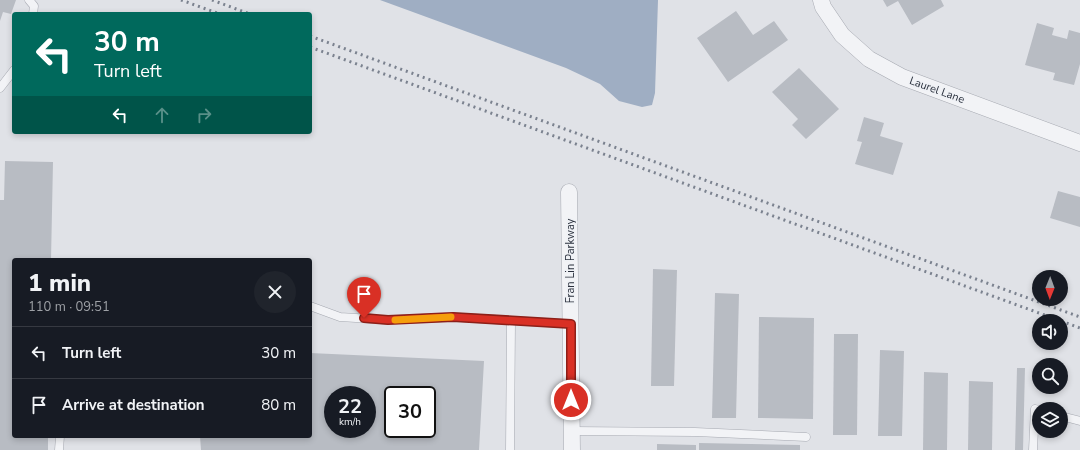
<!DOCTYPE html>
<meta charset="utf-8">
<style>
:root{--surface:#171b24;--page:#20242c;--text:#f1f3f6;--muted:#9ea1a6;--line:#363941}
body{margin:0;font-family:"Nunito Sans",sans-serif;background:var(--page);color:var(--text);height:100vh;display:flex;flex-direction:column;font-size:15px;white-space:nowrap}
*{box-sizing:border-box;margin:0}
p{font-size:13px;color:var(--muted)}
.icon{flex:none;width:22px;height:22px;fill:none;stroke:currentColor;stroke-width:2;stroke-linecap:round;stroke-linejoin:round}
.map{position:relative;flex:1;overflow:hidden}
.drawer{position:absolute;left:12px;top:258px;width:300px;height:180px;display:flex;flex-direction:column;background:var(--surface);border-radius:4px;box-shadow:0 2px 6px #0003}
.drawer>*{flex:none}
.top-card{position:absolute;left:12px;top:12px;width:300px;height:122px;border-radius:4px;box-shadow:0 2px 6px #0003;background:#00695c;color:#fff;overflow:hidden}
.needle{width:26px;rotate:181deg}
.buttons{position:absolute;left:1032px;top:270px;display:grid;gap:8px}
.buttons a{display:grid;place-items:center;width:36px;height:36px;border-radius:50%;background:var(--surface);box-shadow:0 2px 6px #0003;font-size:20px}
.speed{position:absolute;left:324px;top:386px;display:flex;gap:8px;font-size:20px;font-weight:700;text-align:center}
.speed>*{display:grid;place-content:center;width:52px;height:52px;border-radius:50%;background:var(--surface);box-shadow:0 2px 6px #0003;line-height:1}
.speed small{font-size:10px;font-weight:400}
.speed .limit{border:2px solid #111;border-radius:6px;background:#fff;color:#111}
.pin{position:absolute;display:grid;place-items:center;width:34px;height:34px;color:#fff;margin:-41px -17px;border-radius:50% 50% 50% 0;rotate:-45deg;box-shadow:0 0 4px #0007}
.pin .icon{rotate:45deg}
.me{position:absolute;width:44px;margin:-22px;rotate:0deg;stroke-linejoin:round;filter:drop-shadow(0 0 3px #0008)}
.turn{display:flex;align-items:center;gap:14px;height:84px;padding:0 16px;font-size:18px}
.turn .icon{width:52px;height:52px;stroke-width:2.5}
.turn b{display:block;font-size:28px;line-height:34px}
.lanes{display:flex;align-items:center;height:38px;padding:0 16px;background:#0003;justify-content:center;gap:20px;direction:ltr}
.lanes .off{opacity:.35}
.round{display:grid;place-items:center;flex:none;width:42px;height:42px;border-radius:21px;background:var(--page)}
.headline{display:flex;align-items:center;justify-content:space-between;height:68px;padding:0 16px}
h1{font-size:24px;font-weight:800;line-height:30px}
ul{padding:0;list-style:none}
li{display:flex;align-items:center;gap:12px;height:52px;padding:0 16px;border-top:1px solid var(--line)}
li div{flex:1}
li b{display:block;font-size:15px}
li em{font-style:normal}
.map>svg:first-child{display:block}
</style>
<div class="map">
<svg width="1080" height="450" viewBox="0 0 1080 450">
<rect width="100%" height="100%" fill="#e0e2e7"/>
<polygon fill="#9faec3" points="380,0 658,0 655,93 652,105 642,107 619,101 600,84 566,68"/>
<g fill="#b8bcc3" fill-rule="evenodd">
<polygon points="0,0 16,0 11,14 3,12 0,21"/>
<polygon points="883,0 941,0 944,6 912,25 898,1 887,7"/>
<polygon points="736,11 753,35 774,21 788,40 728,82 697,38"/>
<polygon points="1037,23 1054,28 1052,35 1067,39 1069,30 1080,33 1080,64 1074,85 1053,80 1055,73 1025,65"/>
<polygon points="799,68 839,109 806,139 792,125 798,119 772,92"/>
<polygon points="864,117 884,123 880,136 903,143 893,175 855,164 862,142 857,141"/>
<polygon points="5,161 53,162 51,260 14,260 14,436 48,436 48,450 0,450 0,200 4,200"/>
<polygon points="1058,191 1080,197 1080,227 1050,218"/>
<polygon points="653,269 677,270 674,386 651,386"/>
<polygon points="715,293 739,294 736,418 712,418"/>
<polygon points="759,317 814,318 813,419 758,418"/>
<polygon points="834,334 858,334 857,435 833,435"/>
<polygon points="880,350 904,351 902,436 878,436"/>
<path d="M310,353L484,361L479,450H201L200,436H310ZM333,395H367V429H333ZM393,395H427V429H393Z"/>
<polygon points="1017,368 1025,368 1023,450 1015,450"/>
<polygon points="924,372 948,373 947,450 923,450"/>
<polygon points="969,381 993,382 992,450 968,450"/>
<polygon points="699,443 800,445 800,450 699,450"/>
<polygon points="657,444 696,445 696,450 657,450"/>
</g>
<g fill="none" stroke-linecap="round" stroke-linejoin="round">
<defs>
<g id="lane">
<polyline points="29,0 34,6 33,14"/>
<polyline points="0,88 14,70"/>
<polyline points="310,306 340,317 388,320 453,317 571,324"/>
<polyline points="1061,416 1080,421"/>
<polyline points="571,431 695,432 806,437"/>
<polyline points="59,450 60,436"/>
<polyline points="510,450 511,321"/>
<polyline points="1033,450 1035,409 1039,410"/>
</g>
<g id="street">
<polyline points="821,0 823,7 842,35 869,59 902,77 1080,143"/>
<polyline points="569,192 572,450"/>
</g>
</defs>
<use href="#lane" stroke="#a6a9b1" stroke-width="9"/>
<use href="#street" stroke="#a6a9b1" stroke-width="17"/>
<use href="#lane" stroke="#f2f3f6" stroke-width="8"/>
<use href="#street" stroke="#f2f3f6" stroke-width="16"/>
<g stroke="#7b828f" stroke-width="3" stroke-dasharray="2 4" stroke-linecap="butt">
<polyline points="181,0 220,14"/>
<polyline points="212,0 250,14"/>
<polyline points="310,36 1080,317"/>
<polyline points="310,47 1061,321"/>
<polyline points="1061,321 1080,328"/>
</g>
</g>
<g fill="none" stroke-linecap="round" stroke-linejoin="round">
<defs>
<polyline id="route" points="364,318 388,320 453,317 571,324 571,400"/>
</defs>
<use href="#route" stroke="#8d1f18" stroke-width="10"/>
<use href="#route" stroke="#d93025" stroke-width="7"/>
<polyline stroke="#f59e0b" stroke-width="7" points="395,320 451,317"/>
</g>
<g text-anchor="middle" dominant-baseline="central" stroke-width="3" stroke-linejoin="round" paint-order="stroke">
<g font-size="11" fill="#2a303d" stroke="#eff1f5">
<text transform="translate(937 90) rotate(20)">Laurel Lane</text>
<text transform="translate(570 261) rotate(-90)">Fran Lin Parkway</text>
</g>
</g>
</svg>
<div class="buttons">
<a><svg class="needle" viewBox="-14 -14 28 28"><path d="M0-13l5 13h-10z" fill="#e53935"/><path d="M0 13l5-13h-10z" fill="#9ea1a6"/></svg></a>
<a><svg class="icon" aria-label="sound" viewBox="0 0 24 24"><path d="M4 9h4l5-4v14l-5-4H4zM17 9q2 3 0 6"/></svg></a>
<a><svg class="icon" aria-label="search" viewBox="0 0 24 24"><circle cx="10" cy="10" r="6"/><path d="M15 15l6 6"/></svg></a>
<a><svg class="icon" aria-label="layers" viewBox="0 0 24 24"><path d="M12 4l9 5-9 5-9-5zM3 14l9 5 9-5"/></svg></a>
</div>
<div class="speed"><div>22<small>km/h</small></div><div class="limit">30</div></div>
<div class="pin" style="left:364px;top:318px;background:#d93025"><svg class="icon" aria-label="arrive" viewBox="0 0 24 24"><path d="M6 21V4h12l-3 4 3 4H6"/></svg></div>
<svg class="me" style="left:571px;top:400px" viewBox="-20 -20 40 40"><circle r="17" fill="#d93025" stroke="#fff" stroke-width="3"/><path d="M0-11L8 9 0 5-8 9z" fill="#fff"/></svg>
<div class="top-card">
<div class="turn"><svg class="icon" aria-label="left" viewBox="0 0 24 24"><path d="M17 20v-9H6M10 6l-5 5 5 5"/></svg><div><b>30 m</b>Turn left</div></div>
<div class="lanes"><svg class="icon" aria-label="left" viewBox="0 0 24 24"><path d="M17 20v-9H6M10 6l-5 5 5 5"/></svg><svg class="icon off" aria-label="ahead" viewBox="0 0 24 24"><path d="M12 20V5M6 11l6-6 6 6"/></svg><svg class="icon off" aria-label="right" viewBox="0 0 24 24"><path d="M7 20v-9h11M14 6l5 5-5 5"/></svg></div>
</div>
<section class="drawer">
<div class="headline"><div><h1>1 min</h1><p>110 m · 09:51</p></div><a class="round"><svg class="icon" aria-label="close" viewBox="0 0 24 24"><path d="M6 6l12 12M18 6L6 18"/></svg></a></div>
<ul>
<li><svg class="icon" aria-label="left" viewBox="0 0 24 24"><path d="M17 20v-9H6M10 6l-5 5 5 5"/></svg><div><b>Turn left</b></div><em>30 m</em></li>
<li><svg class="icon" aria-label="arrive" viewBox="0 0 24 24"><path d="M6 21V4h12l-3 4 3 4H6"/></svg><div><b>Arrive at destination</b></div><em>80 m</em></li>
</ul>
</section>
</div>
